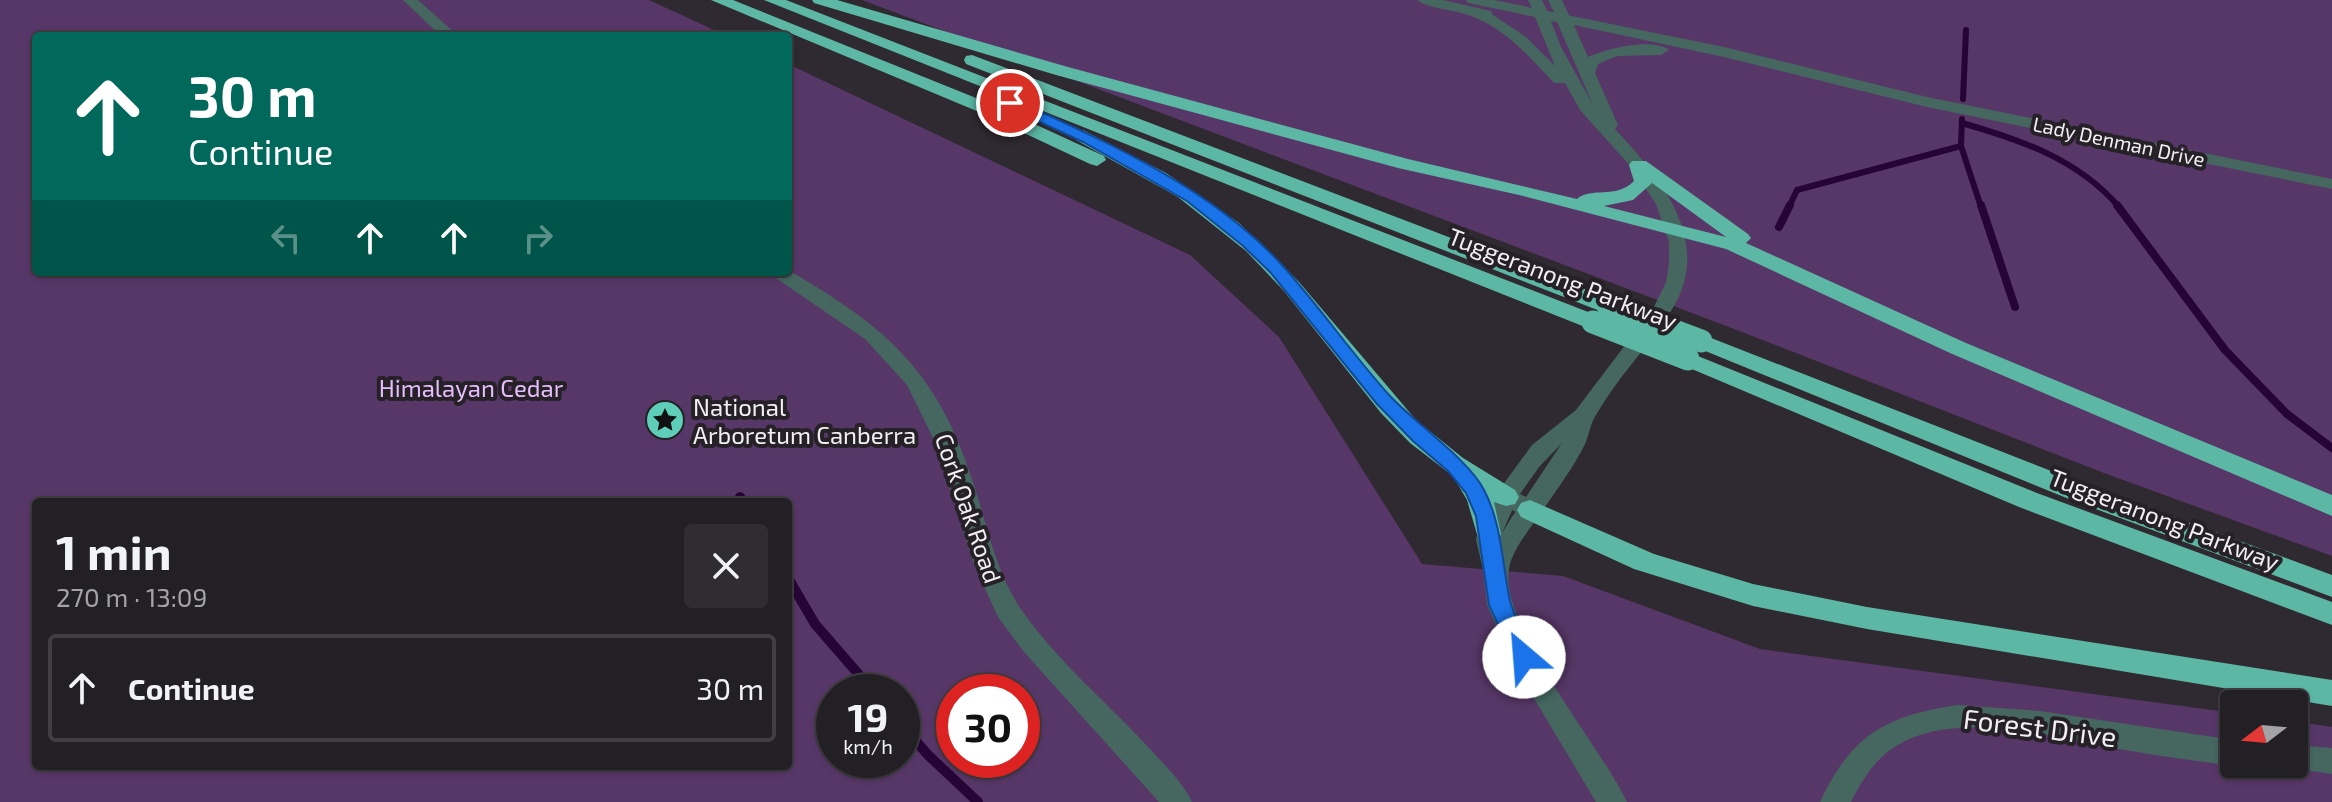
<!DOCTYPE html>
<meta charset="utf-8">
<style>
:root{--surface:#232025;--page:#2f2d32;--text:#f1f3f6;--muted:#a3a3a7;--line:#403e42}
body{margin:0;font-family:"Exo 2",sans-serif;background:var(--page);color:var(--text);height:100vh;display:flex;flex-direction:column;font-size:30px;white-space:nowrap}
*{box-sizing:border-box;margin:0}
p{font-size:26px;color:var(--muted)}
.icon{flex:none;width:44px;height:44px;fill:none;stroke:currentColor;stroke-width:2;stroke-linecap:round;stroke-linejoin:round}
.map{position:relative;flex:1;overflow:hidden}
.panel{position:absolute;left:32px;top:498px;width:760px;height:272px;display:flex;flex-direction:column;background:var(--surface);border-radius:8px;box-shadow:0 2px 6px #0004,0 0 0 2px var(--line)}
.panel>*{flex:none}
.guide{position:absolute;left:32px;top:32px;width:760px;height:244px;border-radius:8px;box-shadow:0 2px 6px #0004,0 0 0 2px var(--line);background:#00695c;color:#fff;overflow:hidden}
.needle{width:52px;rotate:254deg}
.tools{position:absolute;left:2220px;top:690px;display:grid;gap:16px}
.tools a{display:grid;place-items:center;width:88px;height:88px;border-radius:8px;background:var(--surface);box-shadow:0 2px 6px #0004,0 0 0 2px var(--line);font-size:40px}
.speed{position:absolute;left:816px;top:674px;display:flex;gap:16px;font-size:40px;font-weight:700;text-align:center}
.speed>*{display:grid;place-content:center;width:104px;height:104px;border-radius:50%;background:var(--surface);box-shadow:0 2px 6px #0004,0 0 0 2px var(--line);line-height:1}
.speed small{font-size:20px;font-weight:400}
.speed .limit{border:12px solid #d22;background:#fff;color:#111}
.pin{position:absolute;display:grid;place-items:center;width:68px;height:68px;color:#fff;margin:-34px;border:4px solid #fff;border-radius:50%;box-shadow:0 2px 8px #0007}
.me{position:absolute;width:88px;margin:-44px;rotate:333deg;stroke-linejoin:round;filter:drop-shadow(0 0 6px #0008)}
.turn{display:flex;align-items:center;gap:28px;height:168px;padding:0 24px;font-size:36px}
.turn .icon{width:104px;height:104px;stroke-width:2.5}
.turn b{display:block;font-size:56px;line-height:68px}
.lanes{display:flex;align-items:center;height:76px;padding:0 24px;background:#0003;justify-content:center;gap:40px;direction:ltr}
.lanes .off{opacity:.35}
.round{display:grid;place-items:center;flex:none;width:84px;height:84px;border-radius:8px;background:var(--page)}
.head{display:flex;align-items:center;justify-content:space-between;height:136px;padding:0 24px}
h1{font-size:48px;font-weight:700;line-height:60px}
ul{padding:0;list-style:none}
li{display:flex;align-items:center;gap:24px;height:108px;margin:0 16px 12px;padding:0 8px;border:4px solid var(--line);border-radius:8px}
li div{flex:1}
li b{display:block;font-size:30px}
li em{font-style:normal}
.map>svg:first-child{display:block}
</style>
<div class="map">
<svg width="2332" height="802" viewBox="0 0 2332 802">
<rect width="100%" height="100%" fill="#2f2a31"/>
<g fill="#573767" fill-rule="evenodd">
<path d="M0,0H649L727,36H36V272H788V64L1190,255L1279,337L1422,564L1563,576L1760,649L2234,713V764H2294V721L2332,727V802H0ZM36,502H788V766H36ZM834,692H902V760H834ZM954,692H1022V760H954Z"/>
<polygon points="862,0 2332,0 2332,556 2104,473 1729,327"/>
</g>
<g fill="none" stroke-linecap="round" stroke-linejoin="round">
<g stroke="#260435" stroke-width="6">
<polyline points="1963,99 1966,30"/>
<path d="M1962,123C2021,140 2078,159 2119,207"/>
<polyline points="1961,146 1981,207"/>
<polyline points="1789,207 1797,190 1961,146 1962,119"/>
</g>
<g stroke="#260435" stroke-width="8">
<polyline points="1981,205 2015,307"/>
<polyline points="2117,205 2225,350 2287,414 2332,448"/>
<polyline points="1779,227 1790,205"/>
</g>
<g stroke="#260435" stroke-width="10">
<polyline points="740,497 743,502"/>
<polyline points="788,578 815,624 874,692"/>
<polyline points="902,725 928,755 978,802"/>
</g>
<g fill="#45675f" fill-rule="evenodd">
<polygon points="403,0 418,0 458,36 441,36"/>
<polygon points="1528,0 1542,0 1549,15 1547,18 1537,18"/>
<polygon points="1548,0 1562,0 1571,20 1569,23 1559,23"/>
<path d="M788,270C890,329 939,373 975,488C988,530 997,576 1023,612C1059,663 1109,704 1151,750C1165,766 1183,782 1192,802H1159L1024,652L998,617L974,565L936,444L907,385L865,339L767,272Z"/>
<path d="M1506,488L1514,491L1518,497L1502,533C1512,518 1519,498 1539,504L1542,510C1532,528 1512,548 1509,569C1499,627 1601,746 1627,802H1596L1514,665L1487,605L1483,569L1476,540L1479,526L1498,491Z"/>
<path d="M1958,705L2040,711L2234,740V764H2238L2234,766C2200,761 2165,757 2131,751C2064,740 1958,707 1896,746C1875,759 1862,780 1851,802H1820C1851,735 1887,715 1958,705Z"/>
<polygon points="2294,745 2332,748 2332,774 2284,767 2282,764 2294,764"/>
</g>
<path fill="#45675f" fill-rule="evenodd" d="M1417,0H1443L1491,11L1493,15L1526,37L1555,66L1535,17L1468,3L1466,0H1494L1724,47L1927,97L2332,179V189L1927,107L1724,57L1574,25L1588,57C1606,49 1652,37 1669,50L1661,55L1617,56L1598,64L1595,73L1618,125L1615,129C1661,178 1715,243 1671,311C1648,347 1617,378 1596,415C1590,424 1589,435 1585,444C1573,469 1554,493 1539,516L1530,519L1498,503L1494,497L1532,445L1576,410L1654,307L1666,282L1669,264V242L1656,204L1632,168L1580,110L1565,83H1554C1529,56 1502,25 1465,14C1450,9 1429,9 1417,0ZM1551,21L1557,22L1593,105L1561,47ZM1562,443L1526,497L1520,494L1539,467Z"/>
<g fill="#5cb7a4" fill-rule="evenodd">
<polygon points="711,0 733,0 991,104 1104,156 1106,160 1097,166 1090,164 979,112"/>
<polygon points="764,0 786,0 1601,317 1604,322 1601,327 1585,327"/>
<path d="M812,0H837L1068,67L1408,159L1577,199C1592,186 1615,200 1634,181L1629,165L1632,161H1646L1748,234L1751,238L1746,243L1966,343L2332,495V516L1950,353L1726,249L1519,195L1398,168L1056,75L814,3ZM1652,183L1726,237L1604,206L1633,200Z"/>
<polygon points="972,55 1616,301 1619,306 1608,313 1600,311 966,64 964,60 966,56"/>
<polygon points="1083,130 1166,173 1239,223 1299,282 1416,420 1463,458 1515,490 1519,497 1515,504 1506,506 1494,502 1501,534 1497,541 1488,544 1479,541 1467,500 1453,476 1410,443 1381,413 1284,291 1246,251 1178,197 1076,140 1074,136"/>
<polygon points="1701,334 2087,485 2332,575 2332,597 2069,499 1693,346 1690,341 1693,336"/>
<polygon points="1688,352 2037,493 2332,602 2332,625 2019,507 1680,364 1676,359 1680,354"/>
<polygon points="1530,500 1654,554 1753,584 1867,607 2332,680 2332,706 1867,629 1753,606 1634,569 1521,517 1517,510 1521,503"/>
</g>
<g stroke="#5cb7a4" stroke-width="23">
<polyline points="1608,306 1701,341"/>
<polyline points="1593,322 1688,359"/>
</g>
</g>
<path fill="#1a73e8" stroke="#114b97" stroke-width="2" d="M1006,100H1015C1109,143 1211,188 1282,265C1320,307 1352,354 1390,396C1415,423 1469,460 1484,490C1502,524 1502,564 1510,601C1515,620 1527,639 1535,657L1532,663L1524,666L1516,663L1489,605L1476,516L1466,493L1448,471L1413,441L1377,404L1270,272L1242,245L1187,201L1083,142L1006,106Z"/>
<defs>
<symbol id="sight-disc" viewBox="-11 -11 22 22"><circle r="9.5" fill="#5eceb8" stroke="#252127"/><path d="M0-6L1.8-2.2L6-1.7L2.9 1.2L3.7 5.4L0 3.3L-3.7 5.4L-2.9 1.2L-6-1.7L-1.8-2.2Z" fill="#111"/></symbol>
</defs>
<g fill-rule="evenodd">
<use href="#sight-disc" x="643" y="398" width="44" height="44"/>
</g>
<g text-anchor="middle" dominant-baseline="central" stroke-width="8" stroke-linejoin="round" paint-order="stroke">
<g font-size="20" fill="#f2eff4" stroke="#252127">
<text transform="translate(2119 141) rotate(12)">Lady Denman Drive</text>
</g>
<g font-size="24" fill="#f2eff4" stroke="#252127">
<text transform="translate(1563 278) rotate(21)">Tuggeranong Parkway</text>
<text transform="translate(969 508) rotate(71)">Cork Oak Road</text>
<text transform="translate(2165 519) rotate(21)">Tuggeranong Parkway</text>
</g>
<g font-size="24" fill="#e5bcfc" stroke="#252127">
<text x="471" y="387">Himalayan Cedar</text>
</g>
<g font-size="24" fill="#f2eff4" stroke="#252127" text-anchor="start">
<text x="693" y="406">National<tspan x="693" dy="28">Arboretum Canberra</tspan></text>
</g>
<g font-size="28" fill="#f2eff4" stroke="#252127">
<text transform="translate(2040 727) rotate(7)">Forest Drive</text>
</g>
</g>
</svg>
<div class="tools">
<a><svg class="needle" viewBox="-14 -14 28 28"><path d="M0-13l5 13h-10z" fill="#e53935"/><path d="M0 13l5-13h-10z" fill="#a3a3a7"/></svg></a>
</div>
<div class="speed"><div>19<small>km/h</small></div><div class="limit">30</div></div>
<div class="pin" style="left:1010px;top:103px;background:#d93025"><svg class="icon" aria-label="arrive" viewBox="0 0 24 24"><path d="M6 21V4h12l-3 4 3 4H6"/></svg></div>
<svg class="me" style="left:1524px;top:657px" viewBox="-20 -20 40 40"><circle r="19" fill="#fff"/><path d="M0-13L10 11 0 6-10 11z" fill="#1a73e8"/></svg>
<div class="guide">
<div class="turn"><svg class="icon" aria-label="ahead" viewBox="0 0 24 24"><path d="M12 20V5M6 11l6-6 6 6"/></svg><div><b>30 m</b>Continue</div></div>
<div class="lanes"><svg class="icon off" aria-label="left" viewBox="0 0 24 24"><path d="M17 20v-9H6M10 6l-5 5 5 5"/></svg><svg class="icon" aria-label="ahead" viewBox="0 0 24 24"><path d="M12 20V5M6 11l6-6 6 6"/></svg><svg class="icon" aria-label="ahead" viewBox="0 0 24 24"><path d="M12 20V5M6 11l6-6 6 6"/></svg><svg class="icon off" aria-label="right" viewBox="0 0 24 24"><path d="M7 20v-9h11M14 6l5 5-5 5"/></svg></div>
</div>
<section class="panel">
<div class="head"><div><h1>1 min</h1><p>270 m · 13:09</p></div><a class="round"><svg class="icon" aria-label="close" viewBox="0 0 24 24"><path d="M6 6l12 12M18 6L6 18"/></svg></a></div>
<ul>
<li><svg class="icon" aria-label="ahead" viewBox="0 0 24 24"><path d="M12 20V5M6 11l6-6 6 6"/></svg><div><b>Continue</b></div><em>30 m</em></li>
</ul>
</section>
</div>
